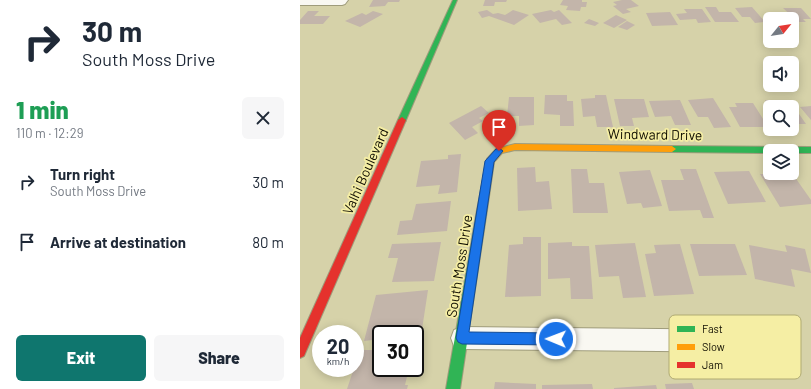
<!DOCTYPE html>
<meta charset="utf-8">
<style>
:root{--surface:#fff;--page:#f6f6f7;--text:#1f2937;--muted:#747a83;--accent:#0f766e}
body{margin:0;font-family:Barlow,sans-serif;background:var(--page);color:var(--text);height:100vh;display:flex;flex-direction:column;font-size:15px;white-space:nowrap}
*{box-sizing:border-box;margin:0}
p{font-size:13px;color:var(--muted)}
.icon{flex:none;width:22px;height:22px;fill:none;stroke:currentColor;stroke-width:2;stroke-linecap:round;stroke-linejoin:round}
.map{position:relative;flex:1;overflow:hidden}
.side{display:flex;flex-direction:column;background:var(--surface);width:300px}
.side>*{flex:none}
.banner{background:#fff;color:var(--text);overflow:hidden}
.needle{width:26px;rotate:60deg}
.tools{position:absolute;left:463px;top:12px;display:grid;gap:8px}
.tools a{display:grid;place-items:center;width:36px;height:36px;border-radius:6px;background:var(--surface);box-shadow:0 2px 10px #0003;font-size:20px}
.speed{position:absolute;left:12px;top:325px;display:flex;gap:8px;font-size:20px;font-weight:700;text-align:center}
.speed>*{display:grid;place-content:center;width:52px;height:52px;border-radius:50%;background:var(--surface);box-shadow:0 2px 10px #0003;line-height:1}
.speed small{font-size:10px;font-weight:400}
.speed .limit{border:2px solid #111;border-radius:6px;background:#fff;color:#111}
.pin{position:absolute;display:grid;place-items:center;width:34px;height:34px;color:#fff;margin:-41px -17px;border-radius:50% 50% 50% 0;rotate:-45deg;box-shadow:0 0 4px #0007}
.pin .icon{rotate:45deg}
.me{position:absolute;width:44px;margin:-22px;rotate:271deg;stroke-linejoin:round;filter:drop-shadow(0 0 3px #0008)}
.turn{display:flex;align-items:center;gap:14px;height:84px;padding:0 16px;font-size:18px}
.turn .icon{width:52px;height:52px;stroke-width:2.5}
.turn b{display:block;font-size:28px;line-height:34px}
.round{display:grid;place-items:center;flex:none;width:42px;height:42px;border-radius:6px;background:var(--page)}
.headline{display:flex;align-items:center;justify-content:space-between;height:68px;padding:0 16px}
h1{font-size:24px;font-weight:800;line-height:30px;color:#1e9e55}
.button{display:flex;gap:8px;margin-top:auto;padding:8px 16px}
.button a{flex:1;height:46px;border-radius:6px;background:var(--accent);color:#fff;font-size:16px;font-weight:800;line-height:46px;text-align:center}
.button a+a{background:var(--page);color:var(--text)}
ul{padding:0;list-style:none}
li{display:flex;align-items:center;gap:12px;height:60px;padding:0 16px}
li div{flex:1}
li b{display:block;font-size:15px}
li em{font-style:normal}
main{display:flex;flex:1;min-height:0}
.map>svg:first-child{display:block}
</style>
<main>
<section class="side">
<div class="banner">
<div class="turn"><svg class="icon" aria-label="right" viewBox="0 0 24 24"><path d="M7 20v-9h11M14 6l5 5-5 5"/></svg><div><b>30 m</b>South Moss Drive</div></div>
</div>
<div class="headline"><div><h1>1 min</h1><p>110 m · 12:29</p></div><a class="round"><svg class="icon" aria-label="close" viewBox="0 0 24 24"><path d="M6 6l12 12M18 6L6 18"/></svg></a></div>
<ul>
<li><svg class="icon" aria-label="right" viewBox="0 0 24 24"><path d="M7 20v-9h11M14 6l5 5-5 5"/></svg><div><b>Turn right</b><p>South Moss Drive</p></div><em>30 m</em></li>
<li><svg class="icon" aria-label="arrive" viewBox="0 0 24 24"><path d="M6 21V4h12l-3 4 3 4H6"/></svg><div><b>Arrive at destination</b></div><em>80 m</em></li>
</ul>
<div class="button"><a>Exit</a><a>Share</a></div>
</section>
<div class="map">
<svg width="511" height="389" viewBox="0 0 511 389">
<rect width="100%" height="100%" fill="#d6d2a9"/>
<g fill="#c3b5aa">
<polygon points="73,0 100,0 99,2 88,2 85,6 69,7"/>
<polygon points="185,0 207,0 206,2 195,2 194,6 183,6"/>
<polygon points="263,0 282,0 282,2 287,2 286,7 281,7 280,11 266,10 268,6 260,5"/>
<polygon points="322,0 331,0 339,6 326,9 331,12 323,14 313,6 317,5 313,2"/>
<polygon points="405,7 416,7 419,12 431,12 439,22 415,22"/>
<polygon points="452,7 465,22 455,23 450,17 442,17 435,8"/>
<polygon points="483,8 501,8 511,19 503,19 506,22 498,22"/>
<polygon points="384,9 402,9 411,22 398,23 396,19 380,20 376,14 387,13"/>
<polygon points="187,10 193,14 198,13 205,15 213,10 229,15 214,25 189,16 182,18 178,12"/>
<polygon points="251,10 254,12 259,10 272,23 262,25 256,19 240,23 232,14"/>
<polygon points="8,11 19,11 14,16 30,16 23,24 0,24 0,20"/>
<polygon points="73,11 83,14 60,27 45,21 62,13 66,15"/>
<polygon points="370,12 378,25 352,26 346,13"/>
<polygon points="316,15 327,20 314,28 303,23"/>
<polygon points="289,19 299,23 295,26 284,23"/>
<polygon points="327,21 335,25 327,30 318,27"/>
<polygon points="245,95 267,95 267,101 273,101 274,126 260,126 260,115 244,114"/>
<polygon points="295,95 306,95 313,127 297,127 295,116 283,117 281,99 295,98"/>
<polygon points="209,97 234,97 234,125 219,126 219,116 207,116"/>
<polygon points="413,98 431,127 414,128 408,117 398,117 388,100"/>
<polygon points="314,99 344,99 349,117 332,118 334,126 320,126"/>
<polygon points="380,100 391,125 375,125 371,116 355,117 349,101"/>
<polygon points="465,100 490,101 506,124 493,124 495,127 492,127 492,107 470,107 470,109"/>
<polygon points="435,103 453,103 468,127 440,127 429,107 437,107"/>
<polygon points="181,106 189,113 179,118 183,121 172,127 178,133 165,140 149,123"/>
<polygon points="511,106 511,120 500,107"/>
<polygon points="161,154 157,192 138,194 140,185 116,187 121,161 148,159 148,155"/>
<polygon points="235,167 236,182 249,181 252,209 218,211 217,168"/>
<polygon points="271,169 287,169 289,183 304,183 308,213 273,213"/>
<polygon points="380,169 396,169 414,218 403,218 400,210 369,211 361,180 384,180"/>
<polygon points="350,170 362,206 343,208 341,203 327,204 319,172"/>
<polygon points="449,171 466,202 428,204 414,172"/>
<polygon points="492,173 511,200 511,204 480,207 460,174"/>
<polygon points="151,201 147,231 97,235 100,221 112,220 116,204"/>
<polygon points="223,237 241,237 241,296 205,297 209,245 223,244"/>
<polygon points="141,242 134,281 92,282 98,258 88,258 92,244"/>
<polygon points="272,242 272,246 289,246 293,299 271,299 270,278 248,279 248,243"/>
<polygon points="335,243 346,297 323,298 319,276 299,277 295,245"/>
<polygon points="380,244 394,294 354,296 345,254 356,253 354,245"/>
<polygon points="390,244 435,244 447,275 399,276"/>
<polygon points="449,245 487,252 485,245 505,249 511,273 491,269 495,287 455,279"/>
<polygon points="128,290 121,336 115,336 115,334 81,334 81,339 64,341 76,295"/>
<polygon points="59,350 81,350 81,368 109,368 105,385 108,385 107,389 47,389 54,368 55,368"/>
<polygon points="195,382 236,384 236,389 194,389"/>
<polygon points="392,383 394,389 366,389 365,384"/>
<polygon points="292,384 293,389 242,389 242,385"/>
<polygon points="356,385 357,389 314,389 314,388"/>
</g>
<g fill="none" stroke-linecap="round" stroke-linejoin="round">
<defs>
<g id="street">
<polygon points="0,0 48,0 45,4 42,5 0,5"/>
<polygon points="162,327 459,330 467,333 470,341 467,349 459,352 162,349 154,346 151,338 154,330"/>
</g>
<g id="fast">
<polygon points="153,0 157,0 106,120 105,122 99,122 98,120"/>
<polygon points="372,146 511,147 511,153 492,153 492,151 470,151 470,153 372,152 368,149"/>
<polygon points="182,206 185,207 187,210 160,389 146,389 177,210 179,207"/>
</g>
<polygon id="slow" points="215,144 372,146 376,149 372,152 215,150 202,153 194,162 187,210 185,213 182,214 179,213 177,210 187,159 196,149"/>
<polygon id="jam" points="102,117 106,120 4,356 0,358 0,338 98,120"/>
</defs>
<use href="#street" stroke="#9f9c7b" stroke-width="2"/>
<use href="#fast" stroke="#9f9c7b" stroke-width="2"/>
<use href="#slow" stroke="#9f9c7b" stroke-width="2"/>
<use href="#jam" stroke="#9f9c7b" stroke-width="2"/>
<use href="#street" fill="#f9f8f2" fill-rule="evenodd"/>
<use href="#fast" fill="#30b455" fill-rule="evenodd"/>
<use href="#slow" fill="#ff9f0a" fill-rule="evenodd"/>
<use href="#jam" fill="#e5322d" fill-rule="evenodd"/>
</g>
<polygon fill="#1a73e8" stroke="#114b97" points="199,148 203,151 194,162 169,332 256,333 260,335 262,339 260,343 256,345 162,344 158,342 156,338 185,161 196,149"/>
<g text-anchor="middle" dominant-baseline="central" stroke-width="3.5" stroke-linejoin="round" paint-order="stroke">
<g font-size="14" fill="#100e00" stroke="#f5eea4">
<text transform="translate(355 134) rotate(1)">Windward Drive</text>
<text transform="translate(65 171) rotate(-66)">Valhi Boulevard</text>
<text transform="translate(159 266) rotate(-81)">South Moss Drive</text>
</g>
</g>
<rect x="369" y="315" width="132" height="64" rx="6" fill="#f5eea4" stroke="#b0ab73" stroke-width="1"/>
<rect x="377" y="326" width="18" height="6" fill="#30b455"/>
<rect x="377" y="344" width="18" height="6" fill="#ff9f0a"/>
<rect x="377" y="362" width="18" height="6" fill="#e5322d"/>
<g font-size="11" fill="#100e00">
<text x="402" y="333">Fast</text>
<text x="402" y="351">Slow</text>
<text x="402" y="369">Jam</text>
</g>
</svg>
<div class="tools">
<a><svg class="needle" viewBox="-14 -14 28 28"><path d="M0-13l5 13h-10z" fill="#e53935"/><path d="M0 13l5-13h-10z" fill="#747a83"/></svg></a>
<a><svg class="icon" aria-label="sound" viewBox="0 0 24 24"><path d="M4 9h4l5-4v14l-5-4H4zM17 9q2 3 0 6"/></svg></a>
<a><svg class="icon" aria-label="search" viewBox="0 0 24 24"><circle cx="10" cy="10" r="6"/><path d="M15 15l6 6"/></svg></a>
<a><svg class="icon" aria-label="layers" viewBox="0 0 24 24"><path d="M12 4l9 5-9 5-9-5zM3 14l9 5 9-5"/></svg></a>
</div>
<div class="speed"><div>20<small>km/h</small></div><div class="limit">30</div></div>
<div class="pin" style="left:199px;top:151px;background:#d93025"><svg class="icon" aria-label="arrive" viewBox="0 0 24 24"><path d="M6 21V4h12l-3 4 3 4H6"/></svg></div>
<svg class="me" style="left:256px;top:339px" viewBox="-20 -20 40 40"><circle r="17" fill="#1a73e8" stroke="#fff" stroke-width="3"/><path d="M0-11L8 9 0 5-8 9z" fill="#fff"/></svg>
</div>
</main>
